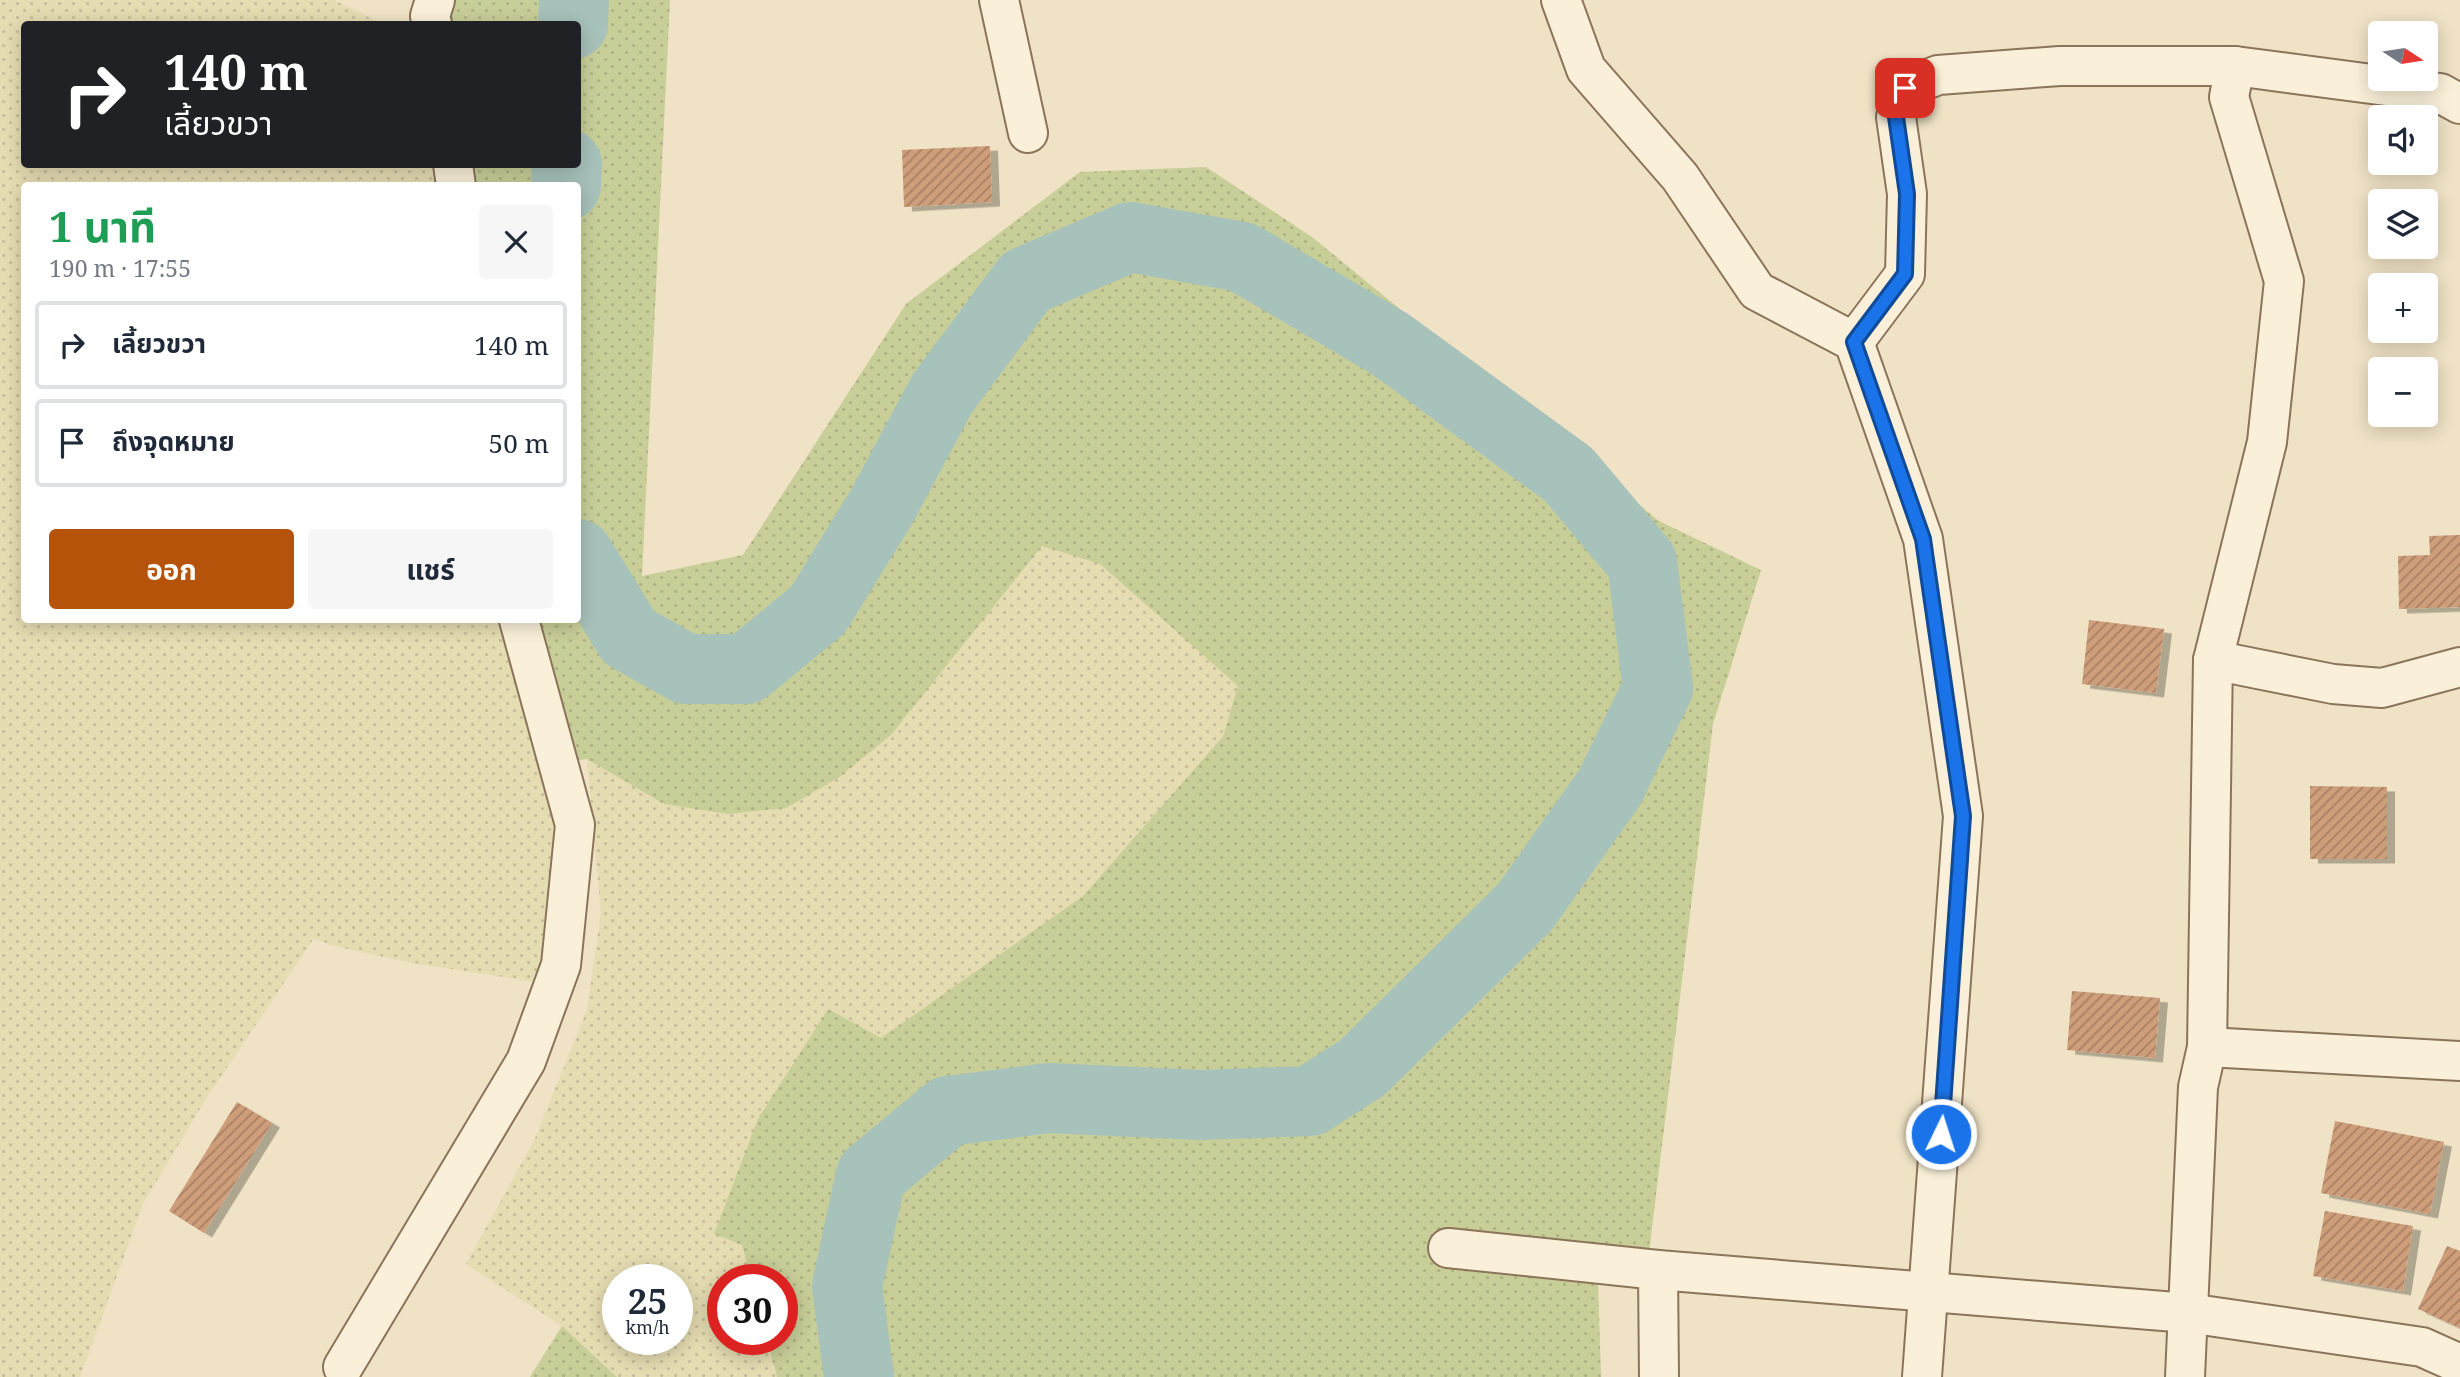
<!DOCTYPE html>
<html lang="th">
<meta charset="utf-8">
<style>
:root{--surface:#fff;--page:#f6f6f7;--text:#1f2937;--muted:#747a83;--line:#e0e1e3;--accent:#b45309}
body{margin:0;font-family:"Noto Serif","Noto Sans Thai",serif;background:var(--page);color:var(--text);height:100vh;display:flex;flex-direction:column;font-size:26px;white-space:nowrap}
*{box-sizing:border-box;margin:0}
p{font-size:23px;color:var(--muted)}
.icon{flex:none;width:38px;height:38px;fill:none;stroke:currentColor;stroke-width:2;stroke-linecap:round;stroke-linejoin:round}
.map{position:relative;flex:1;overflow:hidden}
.sheet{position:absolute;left:21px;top:182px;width:560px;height:441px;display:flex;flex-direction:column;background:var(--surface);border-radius:7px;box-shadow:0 4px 18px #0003}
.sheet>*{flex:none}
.hud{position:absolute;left:21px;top:21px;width:560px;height:147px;border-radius:7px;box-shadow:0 4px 18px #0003;background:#202124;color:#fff;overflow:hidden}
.needle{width:46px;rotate:102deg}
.controls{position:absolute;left:2368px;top:21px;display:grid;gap:14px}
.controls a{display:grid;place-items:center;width:70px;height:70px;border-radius:7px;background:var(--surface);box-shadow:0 4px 18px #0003;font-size:35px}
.speed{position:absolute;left:602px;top:1264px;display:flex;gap:14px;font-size:35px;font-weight:700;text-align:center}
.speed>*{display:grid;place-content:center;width:91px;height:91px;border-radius:50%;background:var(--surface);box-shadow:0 4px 18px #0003;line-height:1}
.speed small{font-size:18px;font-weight:400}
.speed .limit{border:10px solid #d22;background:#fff;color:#111}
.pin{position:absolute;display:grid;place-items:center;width:60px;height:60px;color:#fff;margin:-30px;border-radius:14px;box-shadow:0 4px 10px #0006}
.me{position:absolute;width:77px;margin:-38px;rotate:4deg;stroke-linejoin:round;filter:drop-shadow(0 0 5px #0008)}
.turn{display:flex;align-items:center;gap:24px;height:147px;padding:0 28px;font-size:32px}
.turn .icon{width:91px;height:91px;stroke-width:2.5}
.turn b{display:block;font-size:49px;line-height:60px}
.round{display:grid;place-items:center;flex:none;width:74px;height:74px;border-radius:7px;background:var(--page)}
.head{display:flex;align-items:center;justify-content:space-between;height:119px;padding:0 28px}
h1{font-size:42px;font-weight:700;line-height:52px;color:#1e9e55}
.cta{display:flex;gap:14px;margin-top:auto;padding:14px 28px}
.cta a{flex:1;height:80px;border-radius:7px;background:var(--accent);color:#fff;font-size:28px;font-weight:700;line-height:80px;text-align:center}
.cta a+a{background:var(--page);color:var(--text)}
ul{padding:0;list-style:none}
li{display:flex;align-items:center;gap:21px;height:88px;margin:0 14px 10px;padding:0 14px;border:4px solid var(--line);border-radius:7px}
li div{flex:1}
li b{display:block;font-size:26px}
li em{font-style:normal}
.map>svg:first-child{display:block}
</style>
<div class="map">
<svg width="2460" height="1377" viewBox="0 0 2460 1377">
<defs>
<pattern id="farmland-dots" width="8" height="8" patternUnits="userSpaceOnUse" patternTransform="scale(1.75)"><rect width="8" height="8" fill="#e5dcb2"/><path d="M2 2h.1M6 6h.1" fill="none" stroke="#c5bd99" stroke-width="1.8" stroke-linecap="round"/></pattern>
<pattern id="grass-dots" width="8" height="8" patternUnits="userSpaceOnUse" patternTransform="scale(1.75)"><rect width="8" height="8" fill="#c8ce98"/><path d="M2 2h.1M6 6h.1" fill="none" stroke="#adb183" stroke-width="1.8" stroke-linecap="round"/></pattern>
<pattern id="building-hatch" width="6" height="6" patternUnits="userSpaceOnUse" patternTransform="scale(1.75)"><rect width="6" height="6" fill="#ce9d7a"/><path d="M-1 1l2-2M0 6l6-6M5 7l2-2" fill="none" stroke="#a88063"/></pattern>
<filter id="shadow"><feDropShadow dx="8" dy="4.5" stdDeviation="0" flood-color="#0004"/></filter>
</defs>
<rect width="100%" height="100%" fill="#efe2c5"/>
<g fill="url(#farmland-dots)" fill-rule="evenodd">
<polygon points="0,0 334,0 383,24 24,24 24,164 435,164 438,185 24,186 24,620 506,620 559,839 542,983 412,963 330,945 314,938 204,1102 143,1204 80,1377 0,1377"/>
<path d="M1041,546L1100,564L1239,686L1223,735L1083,896L881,1038L829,1010L715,1234L742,1245L751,1279H723V1339H767L777,1377H617L562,1326L466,1264L534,1141L587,1010L601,913L587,759L664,804L891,735ZM618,1279H677V1339H618Z"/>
</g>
<g fill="url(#grass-dots)">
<polygon points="430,0 670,0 642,576 743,555 906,304 1080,172 1206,167 1312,237 1659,521 1761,570 1713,724 1649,1253 1597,1251 1601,1377 777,1377 767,1339 782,1339 782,1279 751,1279 742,1245 714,1234 758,1119 828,1009 881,1038 1083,896 1223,736 1238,686 1100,564 1042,546 891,735 838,778 786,808 728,814 664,804 587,759 541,765 506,620 578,620 578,186 438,185 435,165 578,164 578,24 422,24"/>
<polygon points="562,1326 617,1377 530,1377"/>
</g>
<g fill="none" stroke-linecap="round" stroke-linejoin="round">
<g stroke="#a7c2ba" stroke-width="70">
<polyline points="573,24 574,0"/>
<polyline points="566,186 567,164"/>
<polyline points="578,554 629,637 686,669 746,669 818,610 882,506 942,394 1026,281 1130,237 1242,257 1390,344 1568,474 1642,562 1658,688 1610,787 1525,907 1362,1068 1310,1101 1201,1105 1049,1098 948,1111 871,1175 847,1286 859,1377"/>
</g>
</g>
<g fill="url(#building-hatch)" filter="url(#shadow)">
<polygon points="990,146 992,202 904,207 902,150"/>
<polygon points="2460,535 2460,607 2399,609 2398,556 2430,555 2429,536"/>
<polygon points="2089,620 2164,629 2156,693 2082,684"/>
<polygon points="2310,786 2387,787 2387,859 2310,859"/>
<polygon points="2072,991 2160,998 2155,1058 2067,1050"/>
<polygon points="237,1102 272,1123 204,1233 169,1211"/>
<polygon points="2335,1121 2444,1142 2430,1214 2321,1193"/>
<polygon points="2325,1211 2413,1226 2403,1291 2313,1276"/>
<polygon points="2447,1246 2460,1251 2460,1328 2418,1309"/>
</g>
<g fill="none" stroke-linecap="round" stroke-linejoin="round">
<defs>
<g id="minor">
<polyline points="999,0 1028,133"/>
<polyline points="1561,0 1586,69 1680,177 1757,291 1854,342 1923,539 1963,816 1922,1377"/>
<polyline points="432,24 430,16 435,0"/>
<polyline points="453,164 456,186"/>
<polyline points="1854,342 1905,274 1907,194 1896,117 1905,88 1938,75 2060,66 2235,66 2440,93 2460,104"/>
<polyline points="2213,660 2333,684 2382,688 2460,667"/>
<polyline points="2207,1047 2460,1061"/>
<polyline points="1448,1248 1658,1270 2188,1313 2422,1347 2460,1364"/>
<polyline points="1658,1270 1659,1377"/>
<polyline points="343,1367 526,1061 561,965 575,825 519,620"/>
<polyline points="2185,1377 2198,1087 2207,1047 2213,660 2267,442 2284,281 2229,97 2235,66"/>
</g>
</defs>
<use href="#minor" stroke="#8b745a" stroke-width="42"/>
<use href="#minor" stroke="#faf0d9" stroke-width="38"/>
</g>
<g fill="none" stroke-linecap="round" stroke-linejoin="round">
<defs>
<polyline id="route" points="1905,88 1896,117 1907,194 1905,274 1854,342 1923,539 1963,816 1941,1134"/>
</defs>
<use href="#route" stroke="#114b97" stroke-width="18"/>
<use href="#route" stroke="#1a73e8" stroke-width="12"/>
</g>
</svg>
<div class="controls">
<a><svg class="needle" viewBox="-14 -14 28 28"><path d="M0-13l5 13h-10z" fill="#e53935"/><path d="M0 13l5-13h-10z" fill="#747a83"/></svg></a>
<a><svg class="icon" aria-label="sound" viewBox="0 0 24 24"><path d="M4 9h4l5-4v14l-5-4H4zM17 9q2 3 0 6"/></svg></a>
<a><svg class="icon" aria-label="layers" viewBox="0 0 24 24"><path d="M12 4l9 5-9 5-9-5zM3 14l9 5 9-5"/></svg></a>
<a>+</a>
<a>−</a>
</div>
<div class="speed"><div>25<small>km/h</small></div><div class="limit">30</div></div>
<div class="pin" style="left:1905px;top:88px;background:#d93025"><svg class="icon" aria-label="arrive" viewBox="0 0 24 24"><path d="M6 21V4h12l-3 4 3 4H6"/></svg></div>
<svg class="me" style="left:1941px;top:1134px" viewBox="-20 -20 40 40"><circle r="17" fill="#1a73e8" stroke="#fff" stroke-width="3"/><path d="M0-11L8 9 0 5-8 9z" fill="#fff"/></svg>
<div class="hud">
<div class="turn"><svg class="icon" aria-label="right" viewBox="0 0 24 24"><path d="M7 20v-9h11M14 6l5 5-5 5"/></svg><div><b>140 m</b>เลี้ยวขวา</div></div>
</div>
<section class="sheet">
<div class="head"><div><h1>1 นาที</h1><p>190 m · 17:55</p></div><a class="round"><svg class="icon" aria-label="close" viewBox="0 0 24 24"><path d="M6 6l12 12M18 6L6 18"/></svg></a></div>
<ul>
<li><svg class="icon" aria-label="right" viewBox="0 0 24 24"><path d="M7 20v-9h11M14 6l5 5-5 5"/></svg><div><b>เลี้ยวขวา</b></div><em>140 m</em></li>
<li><svg class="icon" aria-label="arrive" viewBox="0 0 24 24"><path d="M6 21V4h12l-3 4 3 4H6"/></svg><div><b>ถึงจุดหมาย</b></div><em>50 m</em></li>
</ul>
<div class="cta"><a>ออก</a><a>แชร์</a></div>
</section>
</div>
